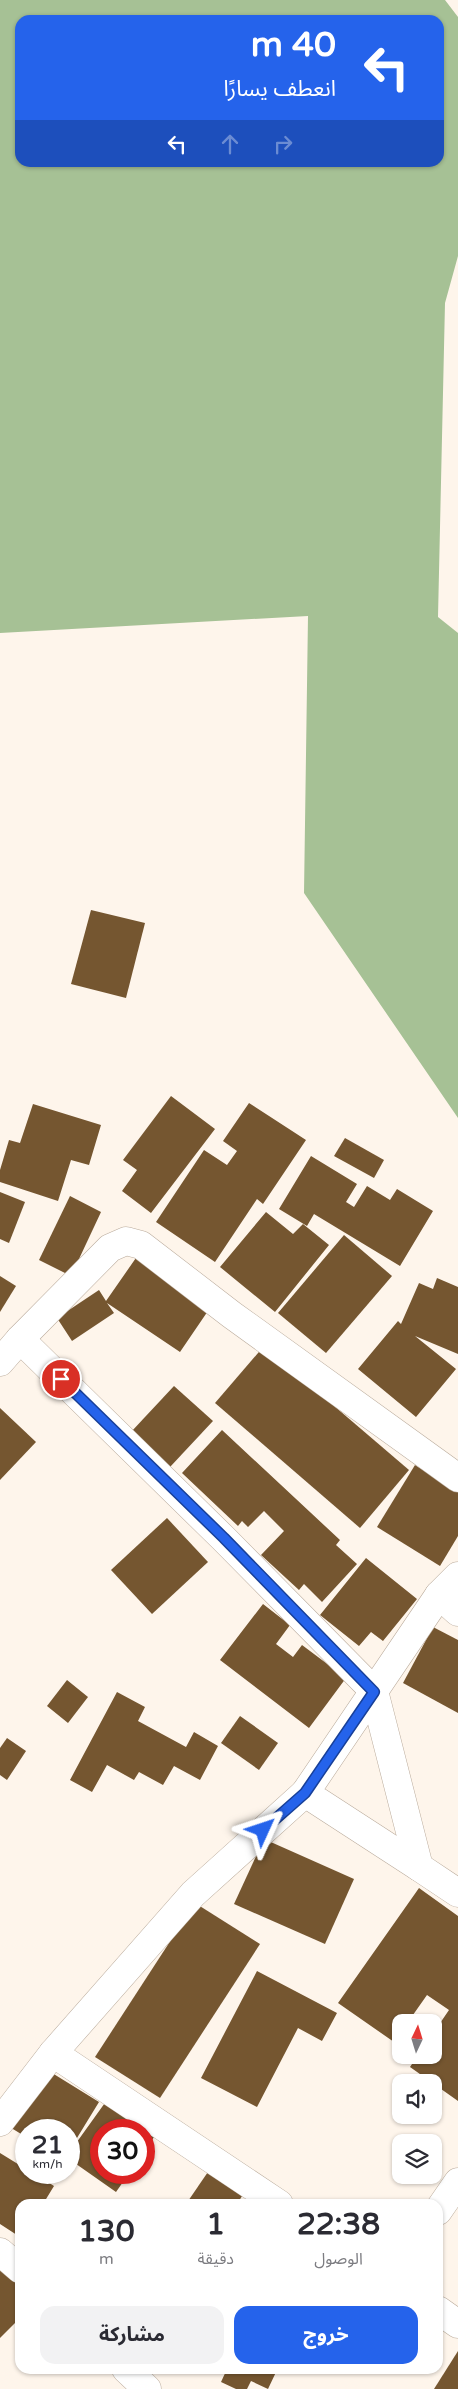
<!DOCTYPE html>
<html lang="ar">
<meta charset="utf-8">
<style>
:root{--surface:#fff;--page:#f2f2f3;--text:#2b2b33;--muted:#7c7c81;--accent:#2563eb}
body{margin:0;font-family:"Varela Round","Noto Sans Arabic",sans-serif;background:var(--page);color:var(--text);direction:rtl;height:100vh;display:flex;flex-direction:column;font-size:19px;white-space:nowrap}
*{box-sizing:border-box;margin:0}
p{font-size:16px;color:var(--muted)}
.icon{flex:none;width:28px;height:28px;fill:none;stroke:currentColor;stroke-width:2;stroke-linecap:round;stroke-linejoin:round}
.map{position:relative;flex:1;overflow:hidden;direction:ltr}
.sheet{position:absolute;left:15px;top:2199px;width:428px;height:175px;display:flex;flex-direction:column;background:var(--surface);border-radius:15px;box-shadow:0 1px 4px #0004;direction:rtl}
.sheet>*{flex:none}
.hud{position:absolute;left:15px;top:15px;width:429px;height:152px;border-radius:15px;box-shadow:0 1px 4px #0004;direction:rtl;background:#2563eb;color:#fff;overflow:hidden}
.needle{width:32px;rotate:4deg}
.tools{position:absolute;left:392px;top:2014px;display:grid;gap:10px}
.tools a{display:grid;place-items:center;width:50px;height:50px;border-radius:10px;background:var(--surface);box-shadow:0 1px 4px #0004;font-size:25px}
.speed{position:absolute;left:15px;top:2119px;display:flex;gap:10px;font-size:25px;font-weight:700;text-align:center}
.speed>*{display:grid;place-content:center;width:65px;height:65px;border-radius:50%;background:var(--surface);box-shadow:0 1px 4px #0004;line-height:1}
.speed small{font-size:12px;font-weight:400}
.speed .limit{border:8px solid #d22;background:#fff;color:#111}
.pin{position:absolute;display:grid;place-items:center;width:42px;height:42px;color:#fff;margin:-21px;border:2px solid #fff;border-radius:50%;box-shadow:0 1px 5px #0007}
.me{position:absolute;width:55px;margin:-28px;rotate:48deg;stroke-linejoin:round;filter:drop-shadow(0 0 4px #0008)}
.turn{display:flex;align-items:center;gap:18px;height:105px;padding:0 25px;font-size:22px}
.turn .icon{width:65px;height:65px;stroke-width:2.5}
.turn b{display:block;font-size:35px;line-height:42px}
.lanes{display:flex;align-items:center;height:48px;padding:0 25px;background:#0003;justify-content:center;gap:25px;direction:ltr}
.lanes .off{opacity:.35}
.eta{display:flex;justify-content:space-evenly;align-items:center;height:85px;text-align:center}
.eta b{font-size:30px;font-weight:700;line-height:35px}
.cta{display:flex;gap:10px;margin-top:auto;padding:10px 25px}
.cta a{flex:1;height:58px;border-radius:15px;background:var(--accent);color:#fff;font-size:20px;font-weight:700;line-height:58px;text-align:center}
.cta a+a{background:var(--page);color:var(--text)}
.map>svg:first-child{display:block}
</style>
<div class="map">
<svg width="458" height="2389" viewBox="0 0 458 2389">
<rect width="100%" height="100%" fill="#fef5eb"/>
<path fill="#a6c195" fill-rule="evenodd" d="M0,0H445L458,17V256L445,303L438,617L458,633V1118L304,893L308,616L0,633ZM20,20H439V162H20Z"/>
<g fill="#755630">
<polygon points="91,910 145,923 126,998 71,984"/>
<polygon points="171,1096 215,1129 151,1213 122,1191 137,1170 123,1160"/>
<polygon points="249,1103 306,1140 263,1204 257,1199 215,1262 156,1222 204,1150 227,1165 237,1151 223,1141"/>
<polygon points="33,1104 101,1125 89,1165 71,1160 58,1201 0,1182 0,1170 9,1140 20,1143"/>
<polygon points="345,1138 384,1160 374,1178 334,1156"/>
<polygon points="311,1156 357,1184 346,1202 354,1207 367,1186 390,1200 397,1189 433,1211 400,1266 314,1214 307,1226 279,1209"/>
<polygon points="0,1192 25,1202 9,1243 0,1239"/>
<polygon points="70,1196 101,1212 71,1276 39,1260"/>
<polygon points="266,1212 293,1234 303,1224 329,1245 275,1312 220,1267"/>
<polygon points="344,1235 392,1276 326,1353 278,1313"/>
<polygon points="138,1255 212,1305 180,1352 107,1303 114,1313 72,1341 57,1318 99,1290 106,1301"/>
<polygon points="0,1276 16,1286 0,1312"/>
<polygon points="437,1278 458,1287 458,1354 415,1336 456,1369 416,1417 358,1369 398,1321 401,1324 419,1283 433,1289"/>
<polygon points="264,1346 409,1470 360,1528 215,1403"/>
<polygon points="174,1386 213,1421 170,1467 131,1432"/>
<polygon points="0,1408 36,1442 0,1480"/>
<polygon points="222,1430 340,1540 336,1545 357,1564 322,1602 304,1584 299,1590 261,1555 284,1531 264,1511 248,1527 242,1521 238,1526 182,1473"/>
<polygon points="415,1465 458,1492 458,1536 440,1566 377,1527"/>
<polygon points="167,1518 208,1562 152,1614 111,1570"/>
<polygon points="366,1558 417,1599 383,1641 371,1632 359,1646 320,1615"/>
<polygon points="263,1604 290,1625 276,1644 293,1657 302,1645 346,1678 309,1728 220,1660"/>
<polygon points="433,1627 458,1640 458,1713 403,1683"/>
<polygon points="67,1680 88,1697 68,1723 47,1706"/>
<polygon points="117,1692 145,1707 138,1721 186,1747 194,1732 218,1746 200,1780 174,1766 163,1785 139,1772 134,1780 107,1765 92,1792 70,1780"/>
<polygon points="240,1716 278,1743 259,1770 221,1743"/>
<polygon points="7,1738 26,1751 7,1780 0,1775 0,1748"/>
<polygon points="264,1839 354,1879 325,1944 234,1904"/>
<polygon points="419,1888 458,1916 458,2101 410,2067 418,2055 434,2055 434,2032 449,2010 427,1995 408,2022 401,2022 401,2033 394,2042 338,2003"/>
<polygon points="195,1903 260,1944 160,2098 95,2057"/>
<polygon points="257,1971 337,2013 322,2041 298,2028 257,2107 201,2078"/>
<polygon points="44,2068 99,2102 69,2151 69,2130 26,2130 26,2137 8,2126"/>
<polygon points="107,2100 156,2134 144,2152 144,2130 101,2130 101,2172 130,2172 116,2192 69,2159 69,2153"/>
<polygon points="0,2153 26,2169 26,2172 32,2172 54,2186 43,2204 20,2204 20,2237 0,2224"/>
<polygon points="210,2169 244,2193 237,2204 186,2204"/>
<polygon points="0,2263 20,2284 20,2318 0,2338"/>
<polygon points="458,2351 458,2389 434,2389"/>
<polygon points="227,2369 275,2369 277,2370 268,2389 251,2381 247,2389 236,2389 221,2382"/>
</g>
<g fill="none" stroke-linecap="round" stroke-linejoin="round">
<defs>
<g id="street">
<polyline points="20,1339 224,1539 374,1691 419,1867 458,1893"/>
<polyline points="0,1362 20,1339 110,1248 126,1241 141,1245 232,1315 458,1478"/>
<polyline points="458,1576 439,1595 458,1612"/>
<polyline points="419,1867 305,1793 439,1595"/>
<polyline points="53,2053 279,2204"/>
<polyline points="0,2122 53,2053 193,1894 305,1793"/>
<polyline points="438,2211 458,2182"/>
<polyline points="0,2252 20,2269"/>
<polyline points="438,2310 458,2324"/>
<polyline points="126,2369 147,2389"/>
</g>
</defs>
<use href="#street" stroke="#baab9c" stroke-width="29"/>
<use href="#street" stroke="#fff" stroke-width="28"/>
</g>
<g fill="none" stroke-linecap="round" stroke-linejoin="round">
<defs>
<polyline id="route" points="61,1379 224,1538 374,1692 305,1793 263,1830"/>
</defs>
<use href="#route" stroke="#184099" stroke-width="12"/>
<use href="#route" stroke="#2563eb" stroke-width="9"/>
</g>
</svg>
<div class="tools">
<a><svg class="needle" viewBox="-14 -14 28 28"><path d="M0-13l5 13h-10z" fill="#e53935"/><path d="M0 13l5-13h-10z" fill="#7c7c81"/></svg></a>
<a><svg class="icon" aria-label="sound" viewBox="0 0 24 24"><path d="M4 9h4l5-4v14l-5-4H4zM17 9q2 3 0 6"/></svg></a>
<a><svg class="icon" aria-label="layers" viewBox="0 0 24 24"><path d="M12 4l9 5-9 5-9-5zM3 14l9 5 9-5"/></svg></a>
</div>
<div class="speed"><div>21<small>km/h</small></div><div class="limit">30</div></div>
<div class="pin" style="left:61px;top:1379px;background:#d93025"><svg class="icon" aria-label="arrive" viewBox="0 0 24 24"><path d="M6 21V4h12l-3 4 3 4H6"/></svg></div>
<svg class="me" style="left:263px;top:1830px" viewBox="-20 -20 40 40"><path d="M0-17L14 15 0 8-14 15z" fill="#2563eb" stroke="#fff" stroke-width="4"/></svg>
<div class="hud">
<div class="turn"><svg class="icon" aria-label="left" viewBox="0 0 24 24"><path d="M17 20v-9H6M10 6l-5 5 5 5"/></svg><div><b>40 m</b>انعطف يسارًا</div></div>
<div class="lanes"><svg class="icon" aria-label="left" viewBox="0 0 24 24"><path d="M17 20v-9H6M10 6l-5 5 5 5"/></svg><svg class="icon off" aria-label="ahead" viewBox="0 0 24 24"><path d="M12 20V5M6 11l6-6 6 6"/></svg><svg class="icon off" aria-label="right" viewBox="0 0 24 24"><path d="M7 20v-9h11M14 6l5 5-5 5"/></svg></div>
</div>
<section class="sheet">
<div class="eta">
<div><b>22:38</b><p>الوصول</p></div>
<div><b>1</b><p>دقيقة</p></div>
<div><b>130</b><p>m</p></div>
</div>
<div class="cta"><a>خروج</a><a>مشاركة</a></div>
</section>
</div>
